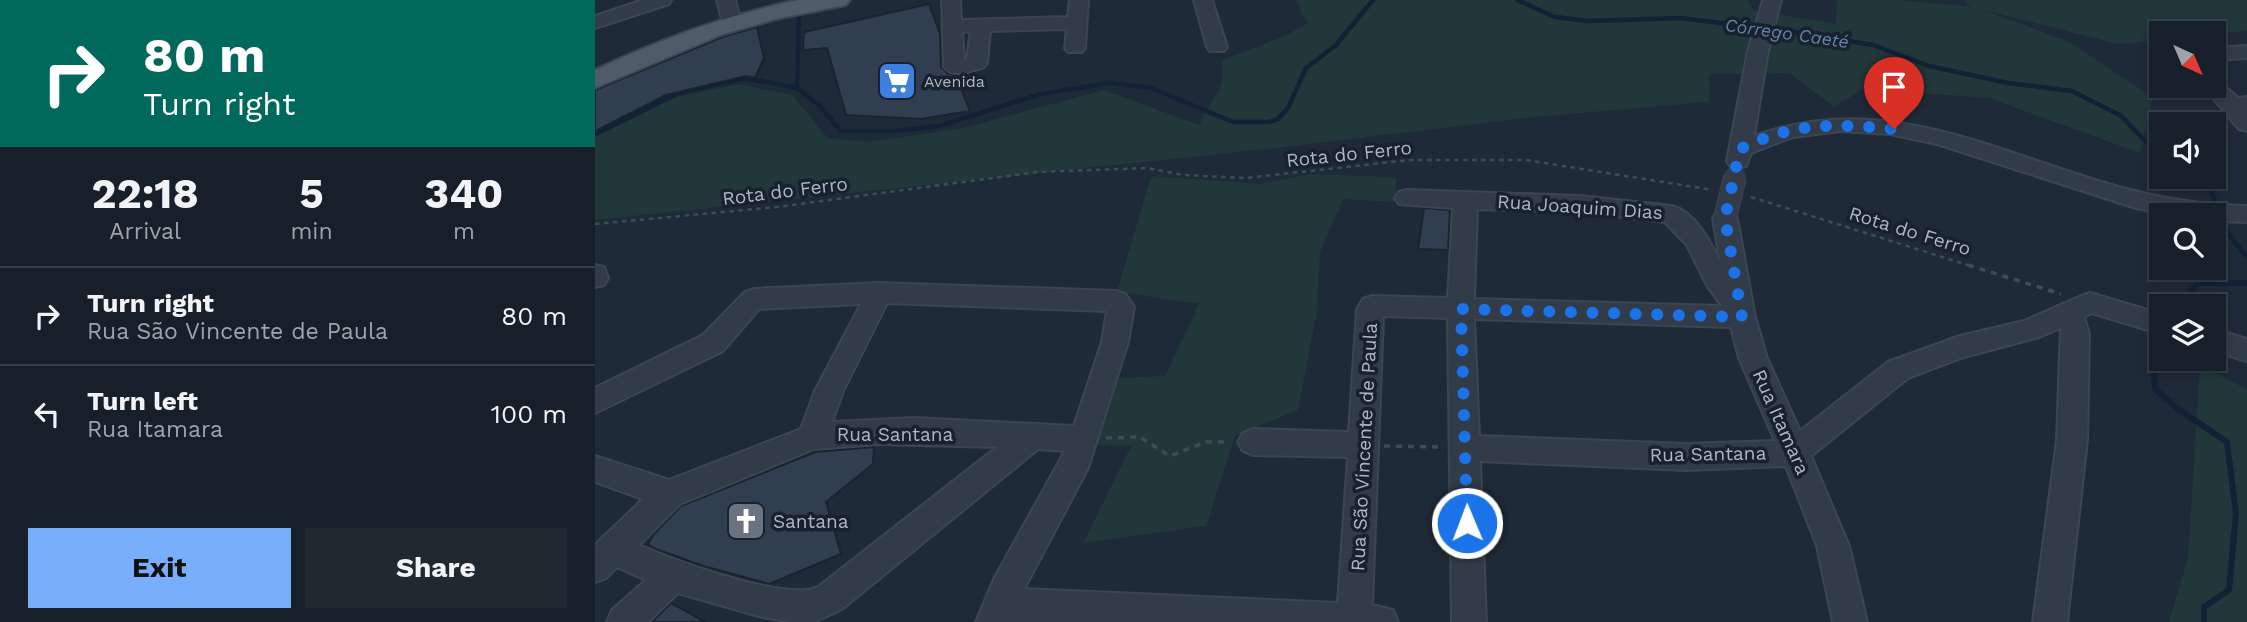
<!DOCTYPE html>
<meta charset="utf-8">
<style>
:root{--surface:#17202a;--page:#202832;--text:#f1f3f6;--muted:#9ea3a8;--line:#363e47;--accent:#79aefd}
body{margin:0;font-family:"Work Sans",sans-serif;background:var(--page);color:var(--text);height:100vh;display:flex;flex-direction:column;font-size:26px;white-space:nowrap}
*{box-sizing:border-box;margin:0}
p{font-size:23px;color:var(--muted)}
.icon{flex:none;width:38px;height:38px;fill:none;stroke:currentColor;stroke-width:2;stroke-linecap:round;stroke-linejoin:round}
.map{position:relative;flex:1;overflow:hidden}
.sheet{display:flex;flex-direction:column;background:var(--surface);width:595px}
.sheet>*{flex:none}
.guide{background:#00695c;color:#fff;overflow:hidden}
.needle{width:46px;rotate:136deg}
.fabs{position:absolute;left:1554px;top:21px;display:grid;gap:14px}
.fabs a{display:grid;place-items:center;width:77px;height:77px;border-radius:0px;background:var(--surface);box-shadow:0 4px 10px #0003,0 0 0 2px var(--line);font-size:35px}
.pin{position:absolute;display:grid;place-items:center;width:60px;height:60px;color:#fff;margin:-72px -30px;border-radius:50% 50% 50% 0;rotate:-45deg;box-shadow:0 0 7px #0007}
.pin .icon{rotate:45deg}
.me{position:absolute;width:77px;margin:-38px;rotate:359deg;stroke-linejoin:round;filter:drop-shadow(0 0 5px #0008)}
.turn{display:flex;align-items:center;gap:24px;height:147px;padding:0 28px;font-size:32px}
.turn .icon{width:91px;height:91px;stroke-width:2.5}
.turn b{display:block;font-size:49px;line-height:60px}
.eta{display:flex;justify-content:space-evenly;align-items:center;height:119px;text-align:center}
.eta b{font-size:42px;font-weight:700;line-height:49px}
.action{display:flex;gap:14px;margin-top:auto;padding:14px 28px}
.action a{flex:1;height:80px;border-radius:0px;background:var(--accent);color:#111;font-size:28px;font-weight:700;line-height:80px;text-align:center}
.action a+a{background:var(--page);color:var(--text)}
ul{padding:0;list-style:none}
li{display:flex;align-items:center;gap:21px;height:98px;padding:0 28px;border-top:2px solid var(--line)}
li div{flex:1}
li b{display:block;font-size:26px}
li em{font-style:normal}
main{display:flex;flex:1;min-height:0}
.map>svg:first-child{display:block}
</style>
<main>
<section class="sheet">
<div class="guide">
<div class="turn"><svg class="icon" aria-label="right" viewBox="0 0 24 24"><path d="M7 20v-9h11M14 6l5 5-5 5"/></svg><div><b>80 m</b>Turn right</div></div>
</div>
<div class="eta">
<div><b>22:18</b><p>Arrival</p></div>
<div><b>5</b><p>min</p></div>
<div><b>340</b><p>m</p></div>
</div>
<ul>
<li><svg class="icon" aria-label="right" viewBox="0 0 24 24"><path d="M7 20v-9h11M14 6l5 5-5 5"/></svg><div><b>Turn right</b><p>Rua São Vincente de Paula</p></div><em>80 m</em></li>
<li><svg class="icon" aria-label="left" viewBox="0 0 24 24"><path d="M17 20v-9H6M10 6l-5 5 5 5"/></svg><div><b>Turn left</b><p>Rua Itamara</p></div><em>100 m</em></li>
</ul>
<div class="action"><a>Exit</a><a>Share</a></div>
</section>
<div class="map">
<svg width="1652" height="622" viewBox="0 0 1652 622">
<rect width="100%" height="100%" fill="#1f2a38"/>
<g fill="#213739">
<polygon points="700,0 1154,0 1158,10 1241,24 1242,0 1306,0 1376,7 1369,0 1652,0 1652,31 1619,34 1566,33 1566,40 1523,44 1388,10 1475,42 1558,98 1545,153 1394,98 1268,89 1239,107 1195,73 1115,74 1114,102 939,117 664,150 0,220 0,137 82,97 144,84 197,95 233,138 272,142 368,128 509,90 604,125 627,84 627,60 690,36 712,23"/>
<polygon points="715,174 801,177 800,202 748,199 725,252 722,311 703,410 640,436 611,526 488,543 536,446 502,445 520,378 570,376 604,304 522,292 556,176 666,184"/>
<polygon points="1605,366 1652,389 1652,622 1574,622 1593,558"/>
</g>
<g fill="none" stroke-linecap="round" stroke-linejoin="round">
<g stroke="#122135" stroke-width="4.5">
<polyline points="922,0 960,17 993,21 1085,18 1193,31 1278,45 1334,66 1413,83 1477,91 1525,115 1553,144 1566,152"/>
<polyline points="202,88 204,13"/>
<polyline points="0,134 82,93 150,78 202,88 225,106 246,131 302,131 344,126 446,94 515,83 556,88 638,122 674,122 683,119 693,108 711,68 741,45 778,0"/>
<polyline points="1602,177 1617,193 1634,235 1652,257"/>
</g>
<g stroke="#122135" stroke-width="6">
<polyline points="1587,302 1603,283 1652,283"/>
<polyline points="1566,352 1558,355 1560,389 1583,409 1632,442 1641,513 1634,590 1609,607 1609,622"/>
</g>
</g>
<g fill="#303e4f" stroke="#1a232f" stroke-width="2">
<polygon points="334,4 345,34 346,67 352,73 361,76 375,111 326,119 251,115 232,48 208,50 209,32"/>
<polygon points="162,27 169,58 160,78 151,76 71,95 0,131 0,90 127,37"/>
<polygon points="829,208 855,210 853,250 823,249"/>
<polygon points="279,447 278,464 231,502 246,554 174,584 108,566 58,548 53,544 59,534 86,506 220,452"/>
<polygon points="76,603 110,622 57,622"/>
</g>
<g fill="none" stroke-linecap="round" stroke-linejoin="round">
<defs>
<g id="minor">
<polygon points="48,0 76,0 74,4 0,28 0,16"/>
<polygon points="122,0 140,0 146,23 143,27 129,27"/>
<path d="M347,0H365L366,20L473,17L475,0H493L490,48L487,52H473L470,48L472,29L395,31L392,63L389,67C376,71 359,79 349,67ZM376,31L372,59L369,60L367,32Z"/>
<polygon points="599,0 617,0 632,47 629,51 615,51 612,47"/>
<path d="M1168,0H1186L1173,51L1159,136C1281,92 1384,144 1500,180C1550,196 1600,205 1652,206V222L1619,221V215H1575L1541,208L1342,144L1295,134L1245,131L1198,137L1156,153L1151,166L1143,168L1135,166L1132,161L1153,51Z"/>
<polygon points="1652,46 1652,58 1619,60 1619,48"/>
<polygon points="1619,80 1625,82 1643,98 1652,97 1652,131 1644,129 1608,86 1619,86"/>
<path d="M812,190L985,196L1077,206C1100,212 1114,240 1125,261L1118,218L1122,212L1130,210L1138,212L1142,218L1160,317L1172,358L1205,431L1293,362L1365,336L1429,321L1486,296L1495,293L1566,314V334L1497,313L1489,317L1494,334L1492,440L1472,622H1438L1462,440L1466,328L1444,337L1369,357L1313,378L1216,456L1254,546L1272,622H1238L1222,546L1191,466L1091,470L885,461L891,622H857L853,318L788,316L777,605L798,610L803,622H381L399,579L470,451L443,449L247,609L219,622H198L167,617L83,593L53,622H12L17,610L51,580L22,567L11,578L0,582V545L48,499L0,482V456L74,480L206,429L220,391L266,304L164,309L128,351L0,413V388L108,335L150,292L159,289L284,283L521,291L530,294L539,307L533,342L493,468L429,589L743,603L753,457L658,455L648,451L643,442L648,433L658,429L754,432L762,310L768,299L777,296L853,298L858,208L804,204L800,198L804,192ZM882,209L985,212L1070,222L1092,245L1113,287L1127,306L879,299ZM292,303L512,311L507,342L479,426L318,418L237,422L248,391ZM879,319L1136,327L1144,358L1180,441L1091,444L884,436ZM284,444L402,447L223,587C190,602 79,560 44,545L85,504L219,449Z"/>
<polygon points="0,265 9,267 13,278 9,285 0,287"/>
<polygon points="1619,329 1652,339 1652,361 1619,351"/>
</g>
<path id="major" d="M203,0H255L251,5L181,19L126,35L0,88V70C65,39 132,15 203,0Z"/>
</defs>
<use href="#minor" stroke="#3c4552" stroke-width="4"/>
<use href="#major" stroke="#3c4552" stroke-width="4"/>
<g stroke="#395052" stroke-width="2.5" stroke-dasharray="4.5 4.5" stroke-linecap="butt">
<polyline points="1156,197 1379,267"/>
<polyline points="0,224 182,207 443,172 552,168 588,175 651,178 815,160 931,160 1118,190"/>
</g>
<g stroke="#395052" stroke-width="3.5" stroke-dasharray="6 6" stroke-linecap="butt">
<polyline points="1373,265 1466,294"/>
<polyline points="511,438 545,437 575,456 611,442 635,442"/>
<polyline points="789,446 848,447"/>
</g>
<use href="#minor" fill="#323c48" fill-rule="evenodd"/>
<use href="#major" fill="#505b69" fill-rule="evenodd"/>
<defs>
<polyline id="minor-bridge" points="1130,218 1140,177"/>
</defs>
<use href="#minor-bridge" stroke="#3c4552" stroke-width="24" stroke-linecap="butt"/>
<use href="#minor-bridge" stroke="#323c48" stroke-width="22"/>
</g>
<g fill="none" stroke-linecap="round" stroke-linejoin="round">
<path stroke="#1a73e8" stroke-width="12" stroke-dasharray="0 21.6" d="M872,523L866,309L1147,317L1130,218L1145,149C1202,121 1238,124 1299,129"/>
</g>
<defs>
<symbol id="supermarket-square" viewBox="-11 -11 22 22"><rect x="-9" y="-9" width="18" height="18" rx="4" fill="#3f7fe0" stroke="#18212d"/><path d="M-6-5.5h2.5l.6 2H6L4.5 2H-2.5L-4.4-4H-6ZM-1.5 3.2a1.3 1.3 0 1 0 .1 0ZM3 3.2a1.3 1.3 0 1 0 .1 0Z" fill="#fff"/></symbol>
<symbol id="church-square" viewBox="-11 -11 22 22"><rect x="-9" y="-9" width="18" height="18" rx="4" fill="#6b7280" stroke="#18212d"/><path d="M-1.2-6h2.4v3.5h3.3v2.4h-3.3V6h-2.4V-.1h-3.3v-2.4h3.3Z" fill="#fff"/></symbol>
</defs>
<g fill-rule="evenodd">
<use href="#supermarket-square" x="280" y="59" width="44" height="44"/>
<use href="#church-square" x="129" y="499" width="44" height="44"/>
</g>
<g text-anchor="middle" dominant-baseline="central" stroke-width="7" stroke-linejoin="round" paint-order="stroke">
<g font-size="16" fill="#acb6c5" stroke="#18212d" text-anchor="start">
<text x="329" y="81">Avenida</text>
</g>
<g font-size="18" font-style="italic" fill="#6381a7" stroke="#18212d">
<text transform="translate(1192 33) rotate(8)">Córrego Caeté</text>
</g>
<g font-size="19" fill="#acb6c5" stroke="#18212d">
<text transform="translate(754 154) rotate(-6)">Rota do Ferro</text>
<text transform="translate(190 191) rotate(-7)">Rota do Ferro</text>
<text transform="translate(985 207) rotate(4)">Rua Joaquim Dias</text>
<text transform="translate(1315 231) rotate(17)">Rota do Ferro</text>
<text transform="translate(1186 422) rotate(66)">Rua Itamara</text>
<text x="300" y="434">Rua Santana</text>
<text transform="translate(769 447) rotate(-87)">Rua São Vincente de Paula</text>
<text transform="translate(1113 454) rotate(-1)">Rua Santana</text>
</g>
<g font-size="19" fill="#acb6c5" stroke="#18212d" text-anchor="start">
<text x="178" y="521">Santana</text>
</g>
</g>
</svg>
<div class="fabs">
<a><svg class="needle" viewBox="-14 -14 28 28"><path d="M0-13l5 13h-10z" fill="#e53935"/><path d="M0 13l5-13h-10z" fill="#9ea3a8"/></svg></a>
<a><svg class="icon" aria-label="sound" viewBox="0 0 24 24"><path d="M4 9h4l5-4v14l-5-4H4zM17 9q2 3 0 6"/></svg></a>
<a><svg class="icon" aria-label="search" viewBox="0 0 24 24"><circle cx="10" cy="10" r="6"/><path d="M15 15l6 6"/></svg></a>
<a><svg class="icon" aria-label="layers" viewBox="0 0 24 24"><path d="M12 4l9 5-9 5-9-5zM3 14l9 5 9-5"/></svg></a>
</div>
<div class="pin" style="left:1299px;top:129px;background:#d93025"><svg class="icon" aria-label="arrive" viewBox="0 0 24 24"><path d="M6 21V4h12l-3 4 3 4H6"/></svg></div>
<svg class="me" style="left:872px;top:523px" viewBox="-20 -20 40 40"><circle r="17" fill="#1a73e8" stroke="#fff" stroke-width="3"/><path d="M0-11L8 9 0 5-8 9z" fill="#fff"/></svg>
</div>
</main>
